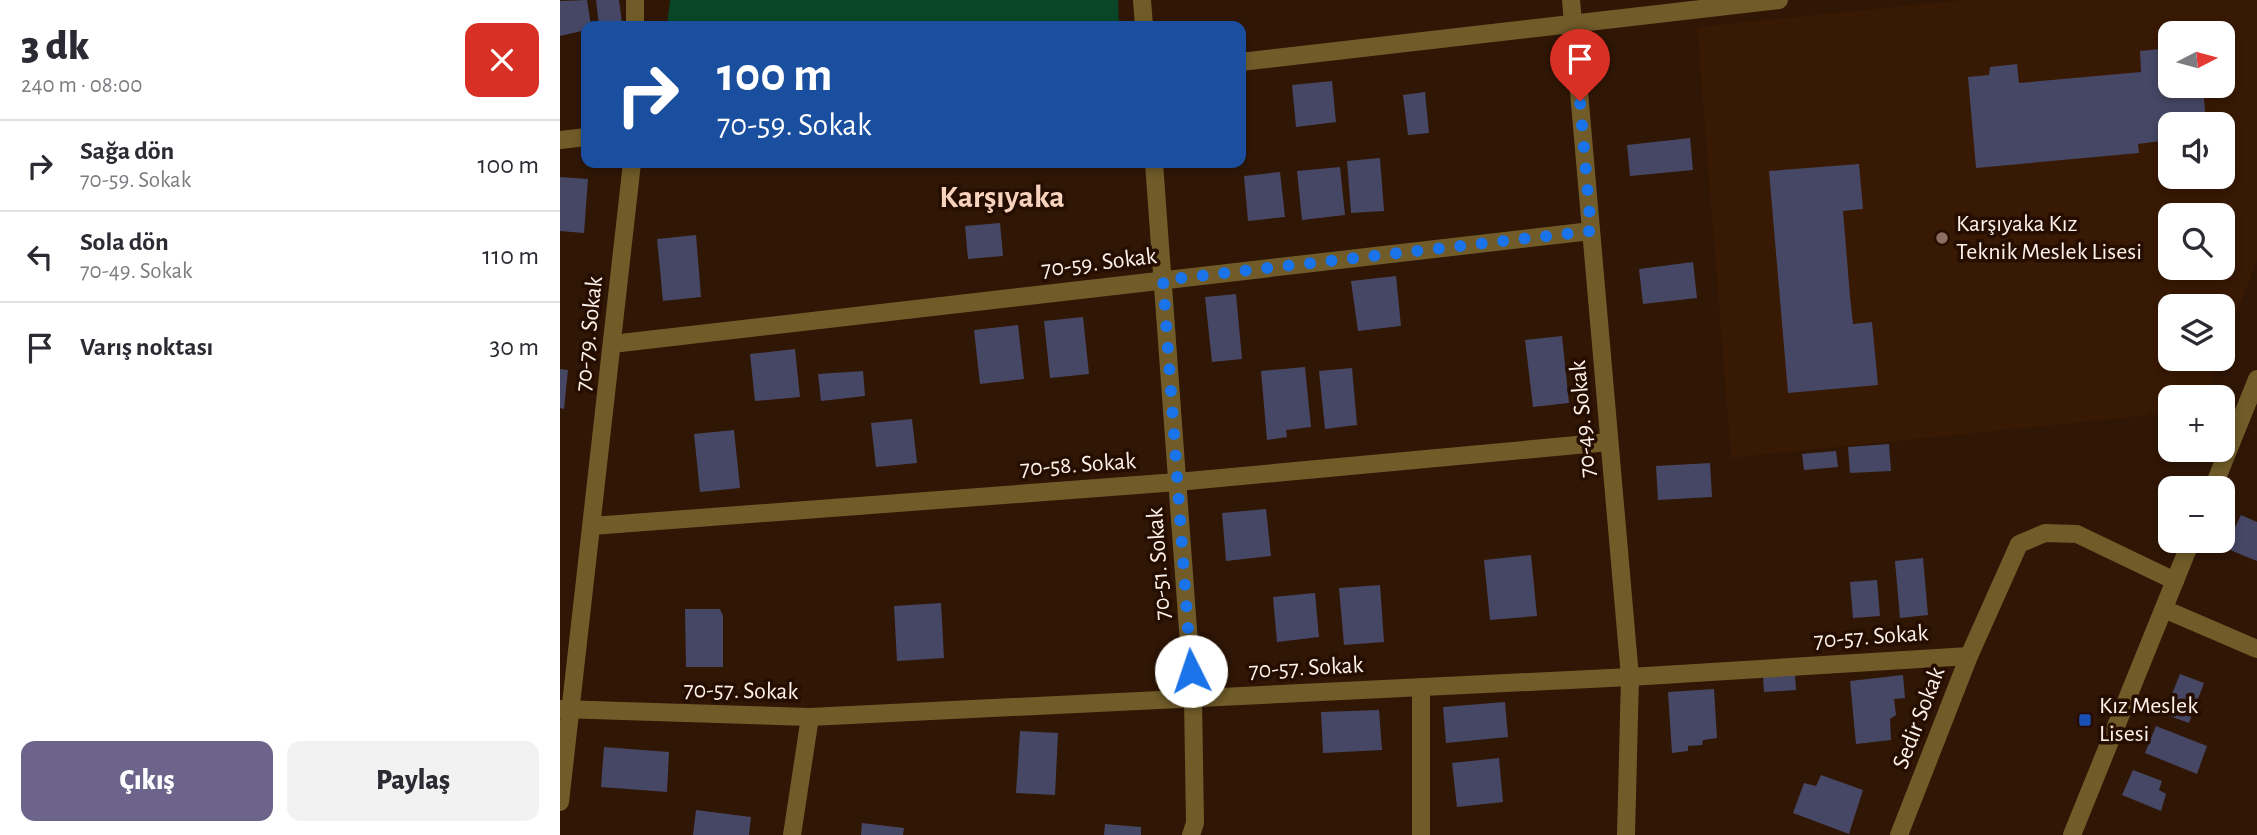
<!DOCTYPE html>
<html lang="tr">
<meta charset="utf-8">
<style>
:root{--surface:#fff;--page:#f2f2f3;--text:#2b2b33;--muted:#7c7c81;--line:#e1e1e2;--accent:#6c648b}
body{margin:0;font-family:"Alegreya Sans",sans-serif;background:var(--page);color:var(--text);height:100vh;display:flex;flex-direction:column;font-size:26px;white-space:nowrap}
*{box-sizing:border-box;margin:0}
p{font-size:23px;color:var(--muted)}
.icon{flex:none;width:38px;height:38px;fill:none;stroke:currentColor;stroke-width:2;stroke-linecap:round;stroke-linejoin:round}
.map{position:relative;flex:1;overflow:hidden}
.drawer{display:flex;flex-direction:column;background:var(--surface);width:560px}
.drawer>*{flex:none}
.guide{position:absolute;left:21px;top:21px;width:665px;height:147px;border-radius:14px;box-shadow:0 4px 10px #0003;background:#1a4fa0;color:#fff;overflow:hidden}
.needle{width:46px;rotate:84deg}
.tools{position:absolute;left:1598px;top:21px;display:grid;gap:14px}
.tools a{display:grid;place-items:center;width:77px;height:77px;border-radius:14px;background:var(--surface);box-shadow:0 4px 10px #0003;font-size:35px}
.pin{position:absolute;display:grid;place-items:center;width:60px;height:60px;color:#fff;margin:-72px -30px;border-radius:50% 50% 50% 0;rotate:-45deg;box-shadow:0 0 7px #0007}
.pin .icon{rotate:45deg}
.me{position:absolute;width:77px;margin:-38px;rotate:356deg;stroke-linejoin:round;filter:drop-shadow(0 0 5px #0008)}
.turn{display:flex;align-items:center;gap:24px;height:147px;padding:0 21px;font-size:32px}
.turn .icon{width:91px;height:91px;stroke-width:2.5}
.turn b{display:block;font-size:49px;line-height:60px}
.round{display:grid;place-items:center;flex:none;width:74px;height:74px;border-radius:14px;background:var(--page)}
.headline{display:flex;align-items:center;justify-content:space-between;height:119px;padding:0 21px}
h1{font-size:42px;font-weight:800;line-height:52px}
.button{display:flex;gap:14px;margin-top:auto;padding:14px 21px}
.button a{flex:1;height:80px;border-radius:14px;background:var(--accent);color:#fff;font-size:28px;font-weight:800;line-height:80px;text-align:center}
.button a+a{background:var(--page);color:var(--text)}
ul{padding:0;list-style:none}
li{display:flex;align-items:center;gap:21px;height:91px;padding:0 21px;border-top:2px solid var(--line)}
li div{flex:1}
li b{display:block;font-size:26px}
li em{font-style:normal}
main{display:flex;flex:1;min-height:0}
.map>svg:first-child{display:block}
</style>
<main>
<section class="drawer">
<div class="headline"><div><h1>3 dk</h1><p>240 m · 08:00</p></div><a class="round" style="background:#d93025;color:#fff"><svg class="icon" aria-label="close" viewBox="0 0 24 24"><path d="M6 6l12 12M18 6L6 18"/></svg></a></div>
<ul>
<li><svg class="icon" aria-label="right" viewBox="0 0 24 24"><path d="M7 20v-9h11M14 6l5 5-5 5"/></svg><div><b>Sağa dön</b><p>70-59. Sokak</p></div><em>100 m</em></li>
<li><svg class="icon" aria-label="left" viewBox="0 0 24 24"><path d="M17 20v-9H6M10 6l-5 5 5 5"/></svg><div><b>Sola dön</b><p>70-49. Sokak</p></div><em>110 m</em></li>
<li><svg class="icon" aria-label="arrive" viewBox="0 0 24 24"><path d="M6 21V4h12l-3 4 3 4H6"/></svg><div><b>Varış noktası</b></div><em>30 m</em></li>
</ul>
<div class="button"><a>Çıkış</a><a>Paylaş</a></div>
</section>
<div class="map">
<svg width="1697" height="835" viewBox="0 0 1697 835">
<rect width="100%" height="100%" fill="#301605"/>
<path fill="#381903" fill-rule="evenodd" d="M1403,0H1697V260L1663,351L1662,306H1610V359H1660L1645,397H1610V413L1171,458L1137,27ZM1610,33H1662V86H1610ZM1610,124H1662V177H1610ZM1610,215H1662V268H1610Z"/>
<polygon fill="#094627" points="110,0 558,0 559,26 107,26"/>
<g fill="#464765">
<polygon points="27,0 31,26 26,26 26,30 0,36 0,1"/>
<polygon points="36,0 59,0 62,23 39,26"/>
<polygon points="1610,48 1610,86 1643,86 1646,124 1610,124 1610,177 1628,177 1628,179 1604,181 1601,141 1578,144 1579,153 1416,168 1408,77 1429,75 1430,67 1457,64 1459,83 1581,72 1580,51"/>
<polygon points="772,81 776,122 736,127 732,85"/>
<polygon points="865,92 869,133 848,135 843,95"/>
<polygon points="1130,138 1133,170 1070,176 1067,145"/>
<polygon points="820,158 824,211 791,213 787,161"/>
<polygon points="1299,164 1303,209 1283,211 1290,296 1293,324 1312,322 1318,385 1228,393 1209,171"/>
<polygon points="780,167 785,215 742,220 737,171"/>
<polygon points="720,172 725,217 688,221 684,176"/>
<polygon points="0,177 28,179 24,233 0,231"/>
<polygon points="440,223 443,256 408,259 405,226"/>
<polygon points="136,235 141,297 103,301 97,239"/>
<polygon points="1133,262 1137,298 1083,304 1079,269"/>
<polygon points="836,276 841,326 798,331 791,281"/>
<polygon points="676,294 682,359 652,362 645,297"/>
<polygon points="523,317 529,374 490,378 484,321"/>
<polygon points="458,325 464,379 420,384 414,330"/>
<polygon points="1002,336 1009,403 973,407 965,340"/>
<polygon points="235,349 240,397 195,401 190,354"/>
<polygon points="745,367 751,427 726,430 727,437 707,440 701,371"/>
<polygon points="792,368 797,425 765,429 759,371"/>
<polygon points="0,369 8,370 4,409 0,408"/>
<polygon points="303,371 305,396 261,401 258,374"/>
<polygon points="352,419 357,463 316,467 311,423"/>
<polygon points="174,430 180,488 140,492 134,434"/>
<polygon points="1329,444 1331,471 1290,473 1288,447"/>
<polygon points="1276,451 1278,467 1244,470 1242,454"/>
<polygon points="1150,463 1152,497 1098,500 1096,466"/>
<polygon points="706,509 711,556 666,561 662,513"/>
<polygon points="1681,515 1697,522 1697,561 1665,548"/>
<polygon points="971,555 977,616 930,620 924,560"/>
<polygon points="1363,558 1368,615 1340,618 1335,561"/>
<polygon points="1317,580 1320,616 1293,618 1290,582"/>
<polygon points="820,585 824,642 784,645 779,588"/>
<polygon points="755,593 759,637 717,642 713,597"/>
<polygon points="381,603 384,658 337,661 334,606"/>
<polygon points="125,609 160,609 163,616 163,667 126,667"/>
<polygon points="1235,674 1236,690 1204,692 1203,676"/>
<polygon points="1620,674 1644,683 1629,723 1604,714"/>
<polygon points="1343,675 1345,698 1334,699 1336,715 1330,719 1331,740 1296,744 1290,681"/>
<polygon points="1154,689 1157,738 1143,740 1142,745 1128,746 1128,751 1112,753 1108,692"/>
<polygon points="945,702 948,737 886,743 883,707"/>
<polygon points="819,710 822,750 763,753 761,712"/>
<polygon points="1596,726 1647,746 1637,774 1585,753"/>
<polygon points="460,731 498,733 495,795 456,793"/>
<polygon points="44,747 109,752 107,792 41,787"/>
<polygon points="939,758 943,802 897,807 892,763"/>
<polygon points="1573,770 1602,781 1599,790 1606,794 1601,811 1562,795"/>
<polygon points="1261,775 1303,790 1289,834 1233,813 1244,783 1256,786"/>
<polygon points="136,810 191,817 189,835 133,835"/>
<polygon points="302,823 344,828 343,835 301,835"/>
<polygon points="545,824 581,827 581,835 544,835"/>
</g>
<g fill="none" stroke-linecap="round" stroke-linejoin="round">
<g stroke="#715c29" stroke-width="18">
<polyline points="75,0 75,26"/>
<polyline points="582,0 584,26"/>
<polyline points="1011,0 1070,677 1066,835"/>
<polyline points="681,62 1219,0"/>
<polyline points="0,140 26,137"/>
<polyline points="594,163 633,698 635,823 631,835"/>
<polyline points="52,344 1031,231"/>
<polyline points="1653,488 1697,379"/>
<polyline points="32,526 617,482 1049,442"/>
<polyline points="1604,609 1697,649"/>
<polyline points="861,687 861,835"/>
<polyline points="0,709 250,717 1070,677 1409,656"/>
<polyline points="0,802 72,163"/>
<polyline points="232,835 250,717"/>
<polyline points="1339,835 1409,656 1459,544 1485,533 1517,534 1615,581"/>
<polyline points="1512,835 1631,541"/>
</g>
</g>
<g fill="none" stroke-linecap="round" stroke-linejoin="round">
<polyline stroke="#1a73e8" stroke-width="12" stroke-dasharray="0 21.6" points="631,671 603,280 1031,231 1020,101"/>
</g>
<circle fill="#8d6e63" stroke="#250d00" stroke-width="2.5" cx="1382" cy="238" r="7"/>
<rect fill="#1a4fb4" stroke="#250d00" stroke-width="2.5" x="1518" y="713" width="14" height="14" rx="3.5"/>
<g text-anchor="middle" dominant-baseline="central" stroke-width="7" stroke-linejoin="round" paint-order="stroke">
<g font-size="24" fill="#fdf1eb" stroke="#250d00" text-anchor="start">
<text x="1396" y="224">Karşıyaka Kız<tspan x="1396" dy="28">Teknik Meslek Lisesi</tspan></text>
<text x="1539" y="706">Kız Meslek<tspan x="1539" dy="28">Lisesi</tspan></text>
</g>
<g font-size="24" fill="#fdf1eb" stroke="#250d00">
<text transform="translate(539 263) rotate(-7)">70-59. Sokak</text>
<text transform="translate(29 334) rotate(-84)">70-79. Sokak</text>
<text transform="translate(1023 419) rotate(-95)">70-49. Sokak</text>
<text transform="translate(518 465) rotate(-4)">70-58. Sokak</text>
<text transform="translate(599 564) rotate(-94)">70-51. Sokak</text>
<text transform="translate(1311 637) rotate(-4)">70-57. Sokak</text>
<text transform="translate(746 668) rotate(-3)">70-57. Sokak</text>
<text transform="translate(181 691) rotate(1)">70-57. Sokak</text>
<text transform="translate(1359 718) rotate(-69)">Sedir Sokak</text>
</g>
<g font-size="32" font-weight="bold" fill="#f7d3be" stroke="#250d00">
<text x="442" y="197">Karşıyaka</text>
</g>
</g>
</svg>
<div class="tools">
<a><svg class="needle" viewBox="-14 -14 28 28"><path d="M0-13l5 13h-10z" fill="#e53935"/><path d="M0 13l5-13h-10z" fill="#7c7c81"/></svg></a>
<a><svg class="icon" aria-label="sound" viewBox="0 0 24 24"><path d="M4 9h4l5-4v14l-5-4H4zM17 9q2 3 0 6"/></svg></a>
<a><svg class="icon" aria-label="search" viewBox="0 0 24 24"><circle cx="10" cy="10" r="6"/><path d="M15 15l6 6"/></svg></a>
<a><svg class="icon" aria-label="layers" viewBox="0 0 24 24"><path d="M12 4l9 5-9 5-9-5zM3 14l9 5 9-5"/></svg></a>
<a>+</a>
<a>−</a>
</div>
<div class="pin" style="left:1020px;top:101px;background:#d93025"><svg class="icon" aria-label="arrive" viewBox="0 0 24 24"><path d="M6 21V4h12l-3 4 3 4H6"/></svg></div>
<svg class="me" style="left:631px;top:671px" viewBox="-20 -20 40 40"><circle r="19" fill="#fff"/><path d="M0-13L10 11 0 6-10 11z" fill="#1a73e8"/></svg>
<div class="guide">
<div class="turn"><svg class="icon" aria-label="right" viewBox="0 0 24 24"><path d="M7 20v-9h11M14 6l5 5-5 5"/></svg><div><b>100 m</b>70-59. Sokak</div></div>
</div>
</div>
</main>
